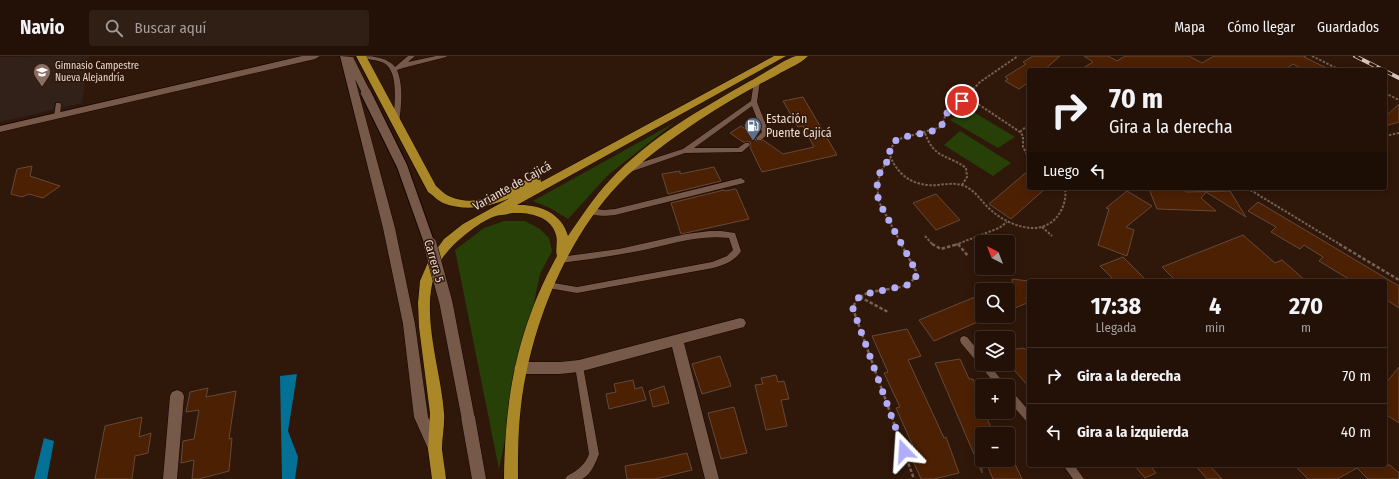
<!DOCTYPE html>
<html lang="es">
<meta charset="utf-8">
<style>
:root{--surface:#231107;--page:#2f1f15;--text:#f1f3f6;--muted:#a39d9b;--line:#403128}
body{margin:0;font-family:"Fira Sans Condensed",sans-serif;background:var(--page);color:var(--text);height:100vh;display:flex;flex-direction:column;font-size:15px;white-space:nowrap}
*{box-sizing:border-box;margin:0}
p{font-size:13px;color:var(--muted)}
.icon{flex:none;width:22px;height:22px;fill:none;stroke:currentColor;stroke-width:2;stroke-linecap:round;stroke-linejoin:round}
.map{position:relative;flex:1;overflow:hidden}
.sheet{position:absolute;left:1027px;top:223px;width:360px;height:188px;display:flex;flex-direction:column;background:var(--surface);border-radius:4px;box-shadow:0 2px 10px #0003,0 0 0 1px var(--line)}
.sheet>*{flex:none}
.top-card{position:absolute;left:1027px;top:12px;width:360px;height:122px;border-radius:4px;box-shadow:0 2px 10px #0003,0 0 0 1px var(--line);background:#231107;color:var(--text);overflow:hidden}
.needle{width:26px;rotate:318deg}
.tools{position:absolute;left:975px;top:179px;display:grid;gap:8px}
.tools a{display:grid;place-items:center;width:40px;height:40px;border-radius:4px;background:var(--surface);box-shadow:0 2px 10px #0003,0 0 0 1px var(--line);font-size:20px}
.pin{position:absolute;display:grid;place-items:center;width:34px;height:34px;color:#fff;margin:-17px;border:2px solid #fff;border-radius:50%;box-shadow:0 1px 4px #0007}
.me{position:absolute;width:44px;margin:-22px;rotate:340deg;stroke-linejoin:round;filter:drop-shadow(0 0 3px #0008)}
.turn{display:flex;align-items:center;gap:14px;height:84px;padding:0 16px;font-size:18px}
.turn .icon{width:52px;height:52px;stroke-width:2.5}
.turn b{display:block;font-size:28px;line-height:34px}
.then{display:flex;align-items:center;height:38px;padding:0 16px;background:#0003;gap:8px;font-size:15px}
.eta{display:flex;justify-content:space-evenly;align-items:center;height:68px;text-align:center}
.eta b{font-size:24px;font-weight:700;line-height:28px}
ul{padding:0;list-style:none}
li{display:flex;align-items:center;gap:12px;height:56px;padding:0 16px;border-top:1px solid var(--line)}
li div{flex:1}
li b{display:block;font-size:15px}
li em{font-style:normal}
header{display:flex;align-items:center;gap:24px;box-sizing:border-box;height:56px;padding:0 20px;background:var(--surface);border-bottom:1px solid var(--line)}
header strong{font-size:19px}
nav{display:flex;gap:22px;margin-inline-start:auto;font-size:14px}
.search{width:280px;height:36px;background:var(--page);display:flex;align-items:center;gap:10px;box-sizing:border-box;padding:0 14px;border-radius:4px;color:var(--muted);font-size:15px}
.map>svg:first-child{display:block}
</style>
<header>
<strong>Navio</strong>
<div class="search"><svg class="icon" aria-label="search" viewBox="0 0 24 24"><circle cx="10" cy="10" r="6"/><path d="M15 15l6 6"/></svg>Buscar aquí</div>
<nav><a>Mapa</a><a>Cómo llegar</a><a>Guardados</a></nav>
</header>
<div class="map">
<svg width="1399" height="423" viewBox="0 0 1399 423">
<rect width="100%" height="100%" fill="#2f1709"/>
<polygon fill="#322119" points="89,0 82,47 0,66 0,1"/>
<g fill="#264008">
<polygon points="967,52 1015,81 998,92 950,64"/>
<polygon points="674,67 608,119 568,163 550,152 533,145"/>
<polygon points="960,75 1011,107 993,120 944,89"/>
<polygon points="504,165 525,165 540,173 549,182 552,195 540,218 499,413 455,194 484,172"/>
</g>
<g fill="#037096">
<polygon points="297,318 288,375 298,401 295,423 282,423 280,320"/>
<polygon points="44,382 54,385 47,423 34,423"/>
</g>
<g fill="#4c2003" stroke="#654939">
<polygon points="1033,0 1060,0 1044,14 1029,14 1029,26 1019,33 1005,25 1008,23 1005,21 1026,8 1023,6"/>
<polygon points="1084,0 1108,0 1117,5 1125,0 1189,0 1202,7 1214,0 1306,0 1304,1 1331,14 1304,14 1293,8 1284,14 1080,14 1093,6"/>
<polygon points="803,41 837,99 762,116 750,91 751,89 750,86 743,86 730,77 741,70 756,80 755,82 756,85 763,84 783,98 814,91 803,70 798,71 783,45"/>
<polygon points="1399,48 1399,66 1385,70 1385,61"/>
<polygon points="32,110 30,120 60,130 43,142 29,138 22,141 11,138 17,113"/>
<polygon points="714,111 721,125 668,138 662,118 680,115 680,118"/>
<polygon points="1029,114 1029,132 1046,132 1011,163 989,148"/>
<polygon points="736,133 749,163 681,178 671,147 724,134 725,135"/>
<polygon points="1149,133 1185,134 1186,136 1230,135 1246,161 1206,136 1201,142 1216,155 1157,153"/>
<polygon points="1127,135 1152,150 1126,171 1134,174 1127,200 1098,189 1109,153 1106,152"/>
<polygon points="936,138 960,164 936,174 913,147"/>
<polygon points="1258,146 1399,230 1399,252 1385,243 1385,225 1352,225 1319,205 1323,201 1304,189 1300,193 1271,176 1276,171 1248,155"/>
<polygon points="1243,179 1275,207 1282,204 1306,225 1176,225 1162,211"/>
<polygon points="1123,201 1147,225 1115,225 1100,210"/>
<polygon points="1012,223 1029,225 1029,242 1026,241 1027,247 1015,252"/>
<polygon points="975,241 982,249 982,264 934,285 919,264"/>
<polygon points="907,273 921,300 908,304 944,382 946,381 959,417 934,423 921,423 907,391 913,390 896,352 900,351 884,317 888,316 872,280"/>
<polygon points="1024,292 1029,297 1029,331 1008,307 1008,294"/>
<polygon points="720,300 731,330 702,338 692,308"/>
<polygon points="960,303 969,323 973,323 982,341 982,356 984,356 994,378 982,378 982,417 935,307"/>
<polygon points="1399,311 1399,367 1385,358 1385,328"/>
<polygon points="776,319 778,326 784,325 789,343 781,344 787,370 766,374 755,329 763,328 761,322"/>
<polygon points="633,324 635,333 642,331 646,344 609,353 606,338 616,336 614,328"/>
<polygon points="664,330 669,347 653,351 649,335"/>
<polygon points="208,332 206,341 236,335 229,383 232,382 229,415 199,423 192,423 194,404 181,407 183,385 194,383 199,354 186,356 190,336"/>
<polygon points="734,351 747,397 721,403 708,357"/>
<polygon points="142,361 139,381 151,377 148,397 135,400 132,423 95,423 105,370"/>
<polygon points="687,397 692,414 655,423 627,423 625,410 651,405"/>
<polygon points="1014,406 1022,423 993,423 988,411"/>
<polygon points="1134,409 1150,409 1156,417 1145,422"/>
<polygon points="1195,409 1209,409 1222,423 1207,423"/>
<polygon points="1294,409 1390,409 1399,417 1399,423 1368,423 1357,412 1337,423 1308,423"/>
</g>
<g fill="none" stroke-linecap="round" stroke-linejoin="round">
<defs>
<g id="lane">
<path d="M358,0C370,0 386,0 395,11L408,0H415L408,6L436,0H447L446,1L403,12L397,14C404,31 401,51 399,68L396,70L393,68C394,53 400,16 384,7C377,4 367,3 359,1Z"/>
<polygon points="757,23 760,25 757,46 769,77 761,84 757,84 756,82 762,76 752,50 694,92 738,92 745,87 749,87 750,89 742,96 685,97 630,116 624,116 623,114 624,112 683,93 751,45 754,25"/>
<polygon points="56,47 60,47 61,49 60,60 57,62 54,60"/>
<path d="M741,122L745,125L744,127L615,159C607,160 592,161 586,155L590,152L604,154L615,153Z"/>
<path d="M710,175H721L735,177L741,195C735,205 724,209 713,212L577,237L548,232L545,231L544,229L545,227L548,226L577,231L712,206L727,200L733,194L729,182C698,178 669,189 639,195C613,200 586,204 560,207L557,206L556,204L557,202L560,201L619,193L686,178Z"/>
<polygon points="964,280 967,281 982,299 982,308 989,308 1006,330 997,330 961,287 960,284 961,281"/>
<path d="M579,306L582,307L583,310L599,398C596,406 591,419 582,423C578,423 570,423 565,423L567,420C577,415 585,409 589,398L575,310L576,307Z"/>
<polygon points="1008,333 1011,334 1029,355 1029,366 1026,365 1008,344"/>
<polygon points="1063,409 1074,409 1084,423 1073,423"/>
</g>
<g id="street">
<polygon points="302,0 320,0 315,3 0,76 0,70"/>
<polygon points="740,262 744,263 746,267 744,271 684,287 719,423 705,423 672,291 579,316 560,318 521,318 516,316 514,312 516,308 521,306 560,306 579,304"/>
<polygon points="177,334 182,336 184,340 177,423 163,423 170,340 172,336"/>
</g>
<g id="secondary">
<polygon points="340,0 353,1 371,37 366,40 363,39 355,23 395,172 415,268 428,361 442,392 440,397 435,399 430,397 414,361 403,268 383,172"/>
<polygon points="468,355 473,357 475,361 486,423 472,423 461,361 463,357"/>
</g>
<path id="highway" d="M356,0H366L436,130C441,134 445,139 451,141C484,154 507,129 536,120L540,121L541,126L774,0H786L517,149C539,148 562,157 568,180C581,161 594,141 610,124C649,82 701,53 750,25C762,19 785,3 796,0C799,0 804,0 808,0C801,8 786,13 777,19C750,33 724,48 698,65C670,84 642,104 618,129C564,186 530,274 521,350C518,374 518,399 518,423H504C505,340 517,273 557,200C555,194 558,186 556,179C552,161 530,156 514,157C510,157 506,159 502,159C491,159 475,171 466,178C455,187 444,197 438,210C418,253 441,312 444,357C445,369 442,381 442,393C443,403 445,413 446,423H432L428,393L430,357L419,271L418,247L420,225L429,204L444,183L463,168L510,142C489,151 466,156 443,147C438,145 433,139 428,136Z"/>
</defs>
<use href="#lane" stroke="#160300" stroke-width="1"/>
<use href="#street" stroke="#160300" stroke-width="1"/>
<use href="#secondary" stroke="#160300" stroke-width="1"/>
<use href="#highway" stroke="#160300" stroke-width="1"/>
<g stroke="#766155" stroke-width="2" stroke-dasharray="2.5 1.5" stroke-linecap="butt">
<polyline points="1312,0 1340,14"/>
<polyline points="1385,37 1399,44"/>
<polyline points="962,45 980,26 1018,0"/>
<polyline points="1020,76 1029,68"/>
<path d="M925,77C934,103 947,98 966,112L967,121L962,129"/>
<polyline points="1385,80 1399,77"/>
<path d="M1029,102L1023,91V80L1020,76L978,48L962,45L949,50L941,71L899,83L894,87L889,97C897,120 914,131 938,129C946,128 954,127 962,129C975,133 982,147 992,155C1007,168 1035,180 1053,165C1062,157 1067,144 1065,132"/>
<path d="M890,103C878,115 876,129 879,146L902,189"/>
<polyline points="1247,132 1341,189"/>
<polyline points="1042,171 1052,180"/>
<polyline points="925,180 933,189"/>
<polyline points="955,189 999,172 1007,166"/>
</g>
<g stroke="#766155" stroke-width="2.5" stroke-dasharray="3.5 2" stroke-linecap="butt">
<path d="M901,188L916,215C914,244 858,223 853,253L914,423"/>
<polyline points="932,188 941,193 958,188"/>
<polyline points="958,188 968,200"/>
<polyline points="1339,188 1399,224"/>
<polyline points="860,241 888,256"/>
</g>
<use href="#lane" fill="#765949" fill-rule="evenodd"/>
<use href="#street" fill="#765949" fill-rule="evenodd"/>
<use href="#secondary" fill="#765949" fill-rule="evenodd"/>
<use href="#highway" fill="#ab8827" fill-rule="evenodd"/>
<defs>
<g id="rail">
<polyline points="1355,0 1383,14"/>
<polyline points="1385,15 1399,22"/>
</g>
</defs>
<use href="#rail" stroke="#d6c5bb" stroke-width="4"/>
<use href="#rail" stroke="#2f1709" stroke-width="2.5" stroke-dasharray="8" stroke-linecap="butt"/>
<defs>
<polyline id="secondary-bridge-far1" points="366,37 402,110 430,189"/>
<polyline id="secondary-bridge" points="430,188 446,247 468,361"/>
</defs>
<use href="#secondary-bridge-far1" stroke="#160300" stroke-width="12" stroke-linecap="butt"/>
<use href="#secondary-bridge" stroke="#160300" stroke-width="14" stroke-linecap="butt"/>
<use href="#secondary-bridge-far1" stroke="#765949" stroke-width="10"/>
<use href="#secondary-bridge" stroke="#765949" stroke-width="13"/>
</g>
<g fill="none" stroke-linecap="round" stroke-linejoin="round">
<path stroke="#b2adf9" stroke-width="7" stroke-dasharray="0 12.6" d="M904,395L853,253C854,244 858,241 866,238L907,229C914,226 917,222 916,215L879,146C875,130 877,114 890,103L889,97L895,85L900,82L937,74L941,71L950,50L962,45"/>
</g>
<defs>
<symbol id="school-pin" viewBox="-11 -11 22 30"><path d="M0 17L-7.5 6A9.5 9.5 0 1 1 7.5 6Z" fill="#8d6e63" stroke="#2f1709"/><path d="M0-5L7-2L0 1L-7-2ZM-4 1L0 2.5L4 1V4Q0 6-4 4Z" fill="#fff"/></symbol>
<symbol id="fuel-pin" viewBox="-11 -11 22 30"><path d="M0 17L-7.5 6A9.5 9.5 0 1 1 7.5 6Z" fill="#5c6f8a" stroke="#2f1709"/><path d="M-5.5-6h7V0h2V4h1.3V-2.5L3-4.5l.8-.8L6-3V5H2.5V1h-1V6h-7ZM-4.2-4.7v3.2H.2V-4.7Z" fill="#fff"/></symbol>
</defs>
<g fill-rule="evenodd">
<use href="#school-pin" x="32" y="6" width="20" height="27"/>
<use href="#fuel-pin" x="743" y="60" width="20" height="27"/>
</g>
<g text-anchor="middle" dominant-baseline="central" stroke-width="3" stroke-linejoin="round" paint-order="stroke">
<g font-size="10" fill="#ebdad1" stroke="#2f1709" text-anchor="start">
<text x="55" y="10">Gimnasio Campestre<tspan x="55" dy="12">Nueva Alejandría</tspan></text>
</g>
<g font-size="12" fill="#ebdad1" stroke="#2f1709" text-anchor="start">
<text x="766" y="63">Estación<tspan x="766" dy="14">Puente Cajicá</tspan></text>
</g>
<g font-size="12" fill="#ebdad1" stroke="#2f1709">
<text transform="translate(512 130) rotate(-29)">Variante de Cajicá</text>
<text transform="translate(434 205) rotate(74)">Carrera 5</text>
</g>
</g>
</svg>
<div class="tools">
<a><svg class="needle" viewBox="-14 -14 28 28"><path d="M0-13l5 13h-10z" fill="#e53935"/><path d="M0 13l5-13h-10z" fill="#a39d9b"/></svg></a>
<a><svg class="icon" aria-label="search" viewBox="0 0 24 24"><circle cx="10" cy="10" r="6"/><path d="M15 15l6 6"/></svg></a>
<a><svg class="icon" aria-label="layers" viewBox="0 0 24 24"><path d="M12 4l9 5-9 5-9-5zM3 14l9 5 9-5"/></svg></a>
<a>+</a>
<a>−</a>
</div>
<div class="pin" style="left:962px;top:45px;background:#d93025"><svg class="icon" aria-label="arrive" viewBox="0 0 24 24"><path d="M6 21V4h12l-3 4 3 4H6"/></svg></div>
<svg class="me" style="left:904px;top:395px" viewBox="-20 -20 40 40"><path d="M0-17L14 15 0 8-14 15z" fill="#b2adf9" stroke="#fff" stroke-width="4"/></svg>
<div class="top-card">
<div class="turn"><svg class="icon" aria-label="right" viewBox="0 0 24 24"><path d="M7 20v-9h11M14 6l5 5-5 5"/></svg><div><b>70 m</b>Gira a la derecha</div></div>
<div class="then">Luego<svg class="icon" aria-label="left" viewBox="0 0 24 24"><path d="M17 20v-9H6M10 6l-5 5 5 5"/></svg></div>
</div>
<section class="sheet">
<div class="eta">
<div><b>17:38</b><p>Llegada</p></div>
<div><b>4</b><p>min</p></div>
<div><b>270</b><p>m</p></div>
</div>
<ul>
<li><svg class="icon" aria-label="right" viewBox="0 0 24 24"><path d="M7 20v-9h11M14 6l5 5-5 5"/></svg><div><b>Gira a la derecha</b></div><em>70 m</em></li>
<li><svg class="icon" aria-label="left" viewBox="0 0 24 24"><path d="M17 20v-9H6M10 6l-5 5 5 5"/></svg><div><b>Gira a la izquierda</b></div><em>40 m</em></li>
</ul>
</section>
</div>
